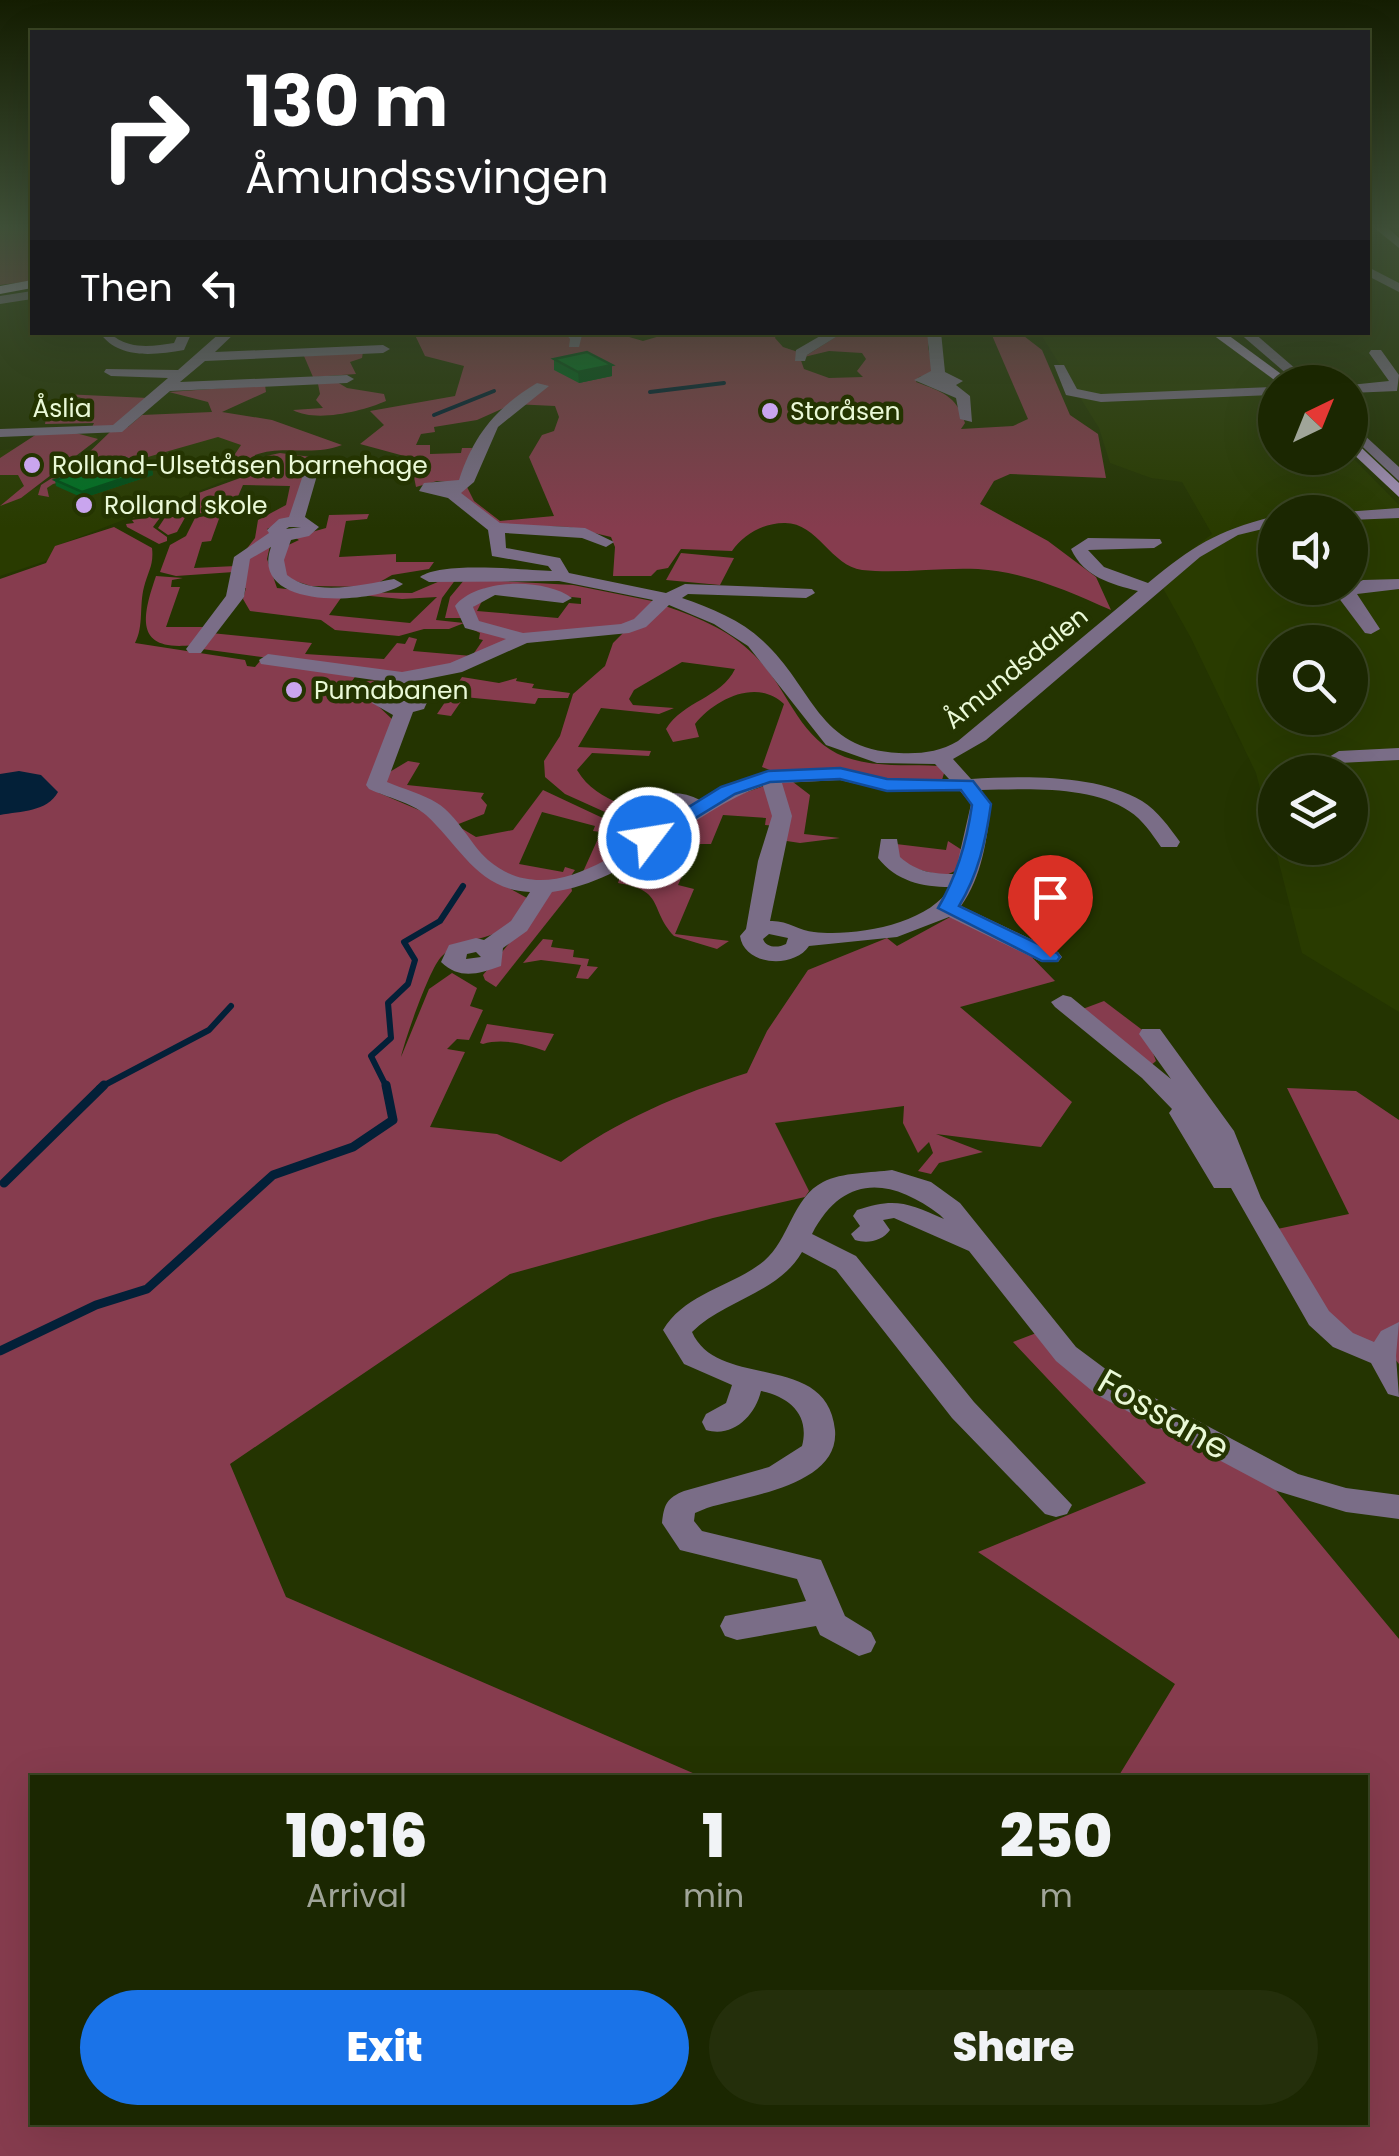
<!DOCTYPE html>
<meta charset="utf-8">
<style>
:root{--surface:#1b2701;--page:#242f0b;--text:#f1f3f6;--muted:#a0a599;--line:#394423;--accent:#1a73e8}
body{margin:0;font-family:Poppins,sans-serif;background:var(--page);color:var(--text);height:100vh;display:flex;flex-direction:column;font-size:38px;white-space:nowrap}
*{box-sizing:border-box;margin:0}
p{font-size:32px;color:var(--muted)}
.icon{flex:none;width:55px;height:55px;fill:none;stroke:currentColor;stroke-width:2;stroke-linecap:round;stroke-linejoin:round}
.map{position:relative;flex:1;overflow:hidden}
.side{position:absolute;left:30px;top:1775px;width:1338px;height:350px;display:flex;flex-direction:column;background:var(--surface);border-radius:0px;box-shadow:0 10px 40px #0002,0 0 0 2px var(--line)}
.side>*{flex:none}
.banner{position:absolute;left:30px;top:30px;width:1340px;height:305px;border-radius:0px;box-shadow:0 10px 40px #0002,0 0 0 2px var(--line);background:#202124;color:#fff;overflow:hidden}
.needle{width:65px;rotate:43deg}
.fabs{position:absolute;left:1258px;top:365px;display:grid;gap:20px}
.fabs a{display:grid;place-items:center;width:110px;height:110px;border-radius:50%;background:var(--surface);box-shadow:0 10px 40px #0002,0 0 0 2px var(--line);font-size:50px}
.pin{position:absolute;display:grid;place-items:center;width:85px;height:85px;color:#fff;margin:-102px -42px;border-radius:50% 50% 50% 0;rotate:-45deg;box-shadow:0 0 10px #0007}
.pin .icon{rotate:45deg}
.me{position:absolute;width:110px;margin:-55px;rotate:59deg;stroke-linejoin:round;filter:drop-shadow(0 0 8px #0008)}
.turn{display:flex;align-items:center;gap:35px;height:210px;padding:0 50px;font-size:45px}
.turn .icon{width:130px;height:130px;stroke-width:2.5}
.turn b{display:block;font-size:70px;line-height:85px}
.then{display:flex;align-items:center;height:95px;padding:0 50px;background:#0003;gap:20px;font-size:38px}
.eta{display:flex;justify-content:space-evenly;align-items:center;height:170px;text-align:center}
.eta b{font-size:60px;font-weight:800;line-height:70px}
.primary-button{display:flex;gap:20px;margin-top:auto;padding:20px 50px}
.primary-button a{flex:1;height:115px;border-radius:60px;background:var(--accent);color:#fff;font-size:40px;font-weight:800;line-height:115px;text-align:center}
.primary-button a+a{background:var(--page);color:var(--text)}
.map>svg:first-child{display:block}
</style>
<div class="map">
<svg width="1399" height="2156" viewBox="0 0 1399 2156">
<rect width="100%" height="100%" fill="#243401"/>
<g fill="#293b00" fill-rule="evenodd">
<polygon points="1377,226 1399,226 1399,285 1368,269 1368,230 1379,229"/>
<path d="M1040,333H1216L1273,371L1283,382H1275V458L1350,455L1399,505V1012L1302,953L1256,773L1191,638L1156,576L1212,534L1182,482L1151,478L1110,463L1099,428ZM1275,512H1350V588H1275ZM1275,642H1350V718H1275ZM1275,772H1350V848H1275Z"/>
<polygon points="42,431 96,435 98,439 33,489 144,453 158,454 219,435 241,445 233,457 245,473 56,546 61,556 0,576 0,450 20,449"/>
</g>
<g fill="#863c4e">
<polygon points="0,226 32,226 32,281 0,285"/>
<path d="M612,332L643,341L670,333H777L775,338L783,347L798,352L804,369L829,378L863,377L857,371L866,359L862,353L829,351L804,357L842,333H931L928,347L934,373L919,377L916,382C942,392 956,395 965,423L961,429L1013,426L1028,419L991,333H1020L1042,350L1070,415L1098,434L1106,478L1010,474L994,481L980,504L1048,541L1096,577L1111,610C1068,591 1026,572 978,569C940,567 900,574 862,570C831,566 817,522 784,523C763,523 743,535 732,551L681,549L668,568L657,570L651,576H613L615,547L611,537L569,527L500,525L458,495L466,485L474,501L500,521L554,516L529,457L542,435L554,431L559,417L555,406L513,404L477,420L434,427L435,432L421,434L416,445H430V454L461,453L462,448H472L466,475L458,483L437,481L416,487L414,477L419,460L360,444L384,425L370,411L455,396L464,366L425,356L414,333Z"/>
<polygon points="363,352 362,358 350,362 356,374 313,377 304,356"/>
<path d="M337,382L347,388L384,394L386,401C363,411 316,423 293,410L323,408L316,400L320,394L318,384Z"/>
<path d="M265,385L266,392L222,412L272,420L342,445C312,457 283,444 255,455L253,468L245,473L233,457L241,445L218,437L53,484L47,488L49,497L38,495L41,485L82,459L110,432L128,427L142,415L212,412L208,402L169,392Z"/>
<polygon points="63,394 148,398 115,426 91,429 94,423 45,424 46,418 60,408 74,409 86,399"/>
<polygon points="40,432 72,432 98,439 21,498 0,506 24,486 18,475 0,475 0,458"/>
<polygon points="280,453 327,459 324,470 310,471 295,516 267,529 271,534 245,551 255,538 258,520 286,505 290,486 243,485 232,510 271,509 187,514 177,532 168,535 158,528 166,516 162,515 153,527 167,537 167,541 159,544 127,527 126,524 134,523 132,520 146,518 133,518 138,515 257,472 266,456"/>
<polygon points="369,514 367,519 346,521 339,557 396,554 396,562 434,562 429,569 392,575 371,587 311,586 283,577 282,548 299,540 294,537 326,528 329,515"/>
<polygon points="211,515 262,515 220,516 211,541 202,542 194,568 236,566 234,572 176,576 160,572 170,545 186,536 195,518"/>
<path d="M114,527L152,548C154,565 148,571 144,587C139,606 144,626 135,643L245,660L247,666L255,667L260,661L357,674L352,681C373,684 389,673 406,691L376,704L393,720L379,793L433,816L489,877L527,898C514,946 468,931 442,956C430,967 405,1039 401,1057L429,989L452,973L477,988L470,1006L483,1010L469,1040L457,1039L447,1049L465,1052L430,1127L497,1134L561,1162C617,1120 680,1094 747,1073L767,1031L808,970L887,938L897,946L952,916L1019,944L1055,981L960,1007L1072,1102L1041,1147L936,1134L983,1152L939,1163L931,1174L918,1171L933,1153L929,1142L918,1153L903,1123L904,1106L775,1123L809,1191L805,1197L713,1218L510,1274L230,1464L286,1597L702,1777L32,1778V2122H1365V1778L1118,1777L1175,1684L978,1552L1146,1483L1013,1342L1039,1332L1249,1458L1399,1639V2156H0V579L46,563L55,546Z"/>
<polygon points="271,541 267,559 277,588 343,595 329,615 410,623 437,597 402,599 328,592 412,593 440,581 456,579 442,598 436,620 464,623 449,629 424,629 399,636 335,630 321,620 250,611 243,599 246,588 241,588 247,560"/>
<polygon points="681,553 734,558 720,585 666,580"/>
<path d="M156,576L183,578L172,580L171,587H180L166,627H205L193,645C134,652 142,617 156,576Z"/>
<polygon points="465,579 573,585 657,602 639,618 615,628 523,635 478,624 468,612 485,595 477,611 558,618 569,603 581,604 581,598 486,588 464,600 462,618 445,618 450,597"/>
<path d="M665,606C700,618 734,632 759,660C790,693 799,739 845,757C875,768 907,764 938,766L945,770L942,780L901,784L829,770L775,772L762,767L784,704C757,678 715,699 695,724L699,737L673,742L666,729C683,701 721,698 735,669L682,662L634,690L629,699L633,705L674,708L659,714L601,708L578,747L651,751L649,756L592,753L577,770C598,806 643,805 657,828L647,831L565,794L545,777L544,761L560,736L573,694L605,666L613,643L623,633Z"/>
<polygon points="472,629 523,638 476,661 397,675 202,649 211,633 312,643 305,654 384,659 397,643 405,644 409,637 417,639 413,651 472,656 483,640 479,639 480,633"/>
<polygon points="462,677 499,683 517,678 516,681 534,684 532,688 570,693 568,698 538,698 535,704 464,697 451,716 437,714"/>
<polygon points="408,761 420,763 407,785 484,793 481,798 487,805 484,814 456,825 476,837 513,830 543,790 624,828 639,842 582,874 601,832 593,831 595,826 542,812 519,864 563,872 565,867 575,870 568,880 554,883 508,877 386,783 388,773"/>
<polygon points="779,780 793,782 810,795 804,834 840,838 800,843 780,840"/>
<path d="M767,785L776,826L765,825L766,818L723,815L711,844H696L678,885L694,889L675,934L729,941L717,949L674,936C649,909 665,890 618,883L622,870L636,871V860L676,831L688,833L693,829L689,826L722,801Z"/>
<polygon points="948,841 962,850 955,871 944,876 901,865 896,844 946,850"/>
<polygon points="571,886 572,891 496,987 485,980 483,975 552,891"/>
<polygon points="543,939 553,940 551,947 574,950 573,957 589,959 587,966 598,967 588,979 576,978 581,965 541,960 523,963"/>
<polygon points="1104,1001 1145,1032 1156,1061 1150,1066 1080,1010"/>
<path d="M487,1024L554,1034L545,1051C526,1044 502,1038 483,1044L480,1043Z"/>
<polygon points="1287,1088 1356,1091 1399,1120 1399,1364 1395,1359 1325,1330 1267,1231 1349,1214"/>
</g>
<path fill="#032038" d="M19,771L41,775L58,792C47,812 21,811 0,815V774Z"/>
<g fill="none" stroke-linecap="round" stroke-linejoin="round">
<g stroke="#032038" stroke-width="4">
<polyline points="650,392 724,383"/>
<polyline points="434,415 494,391"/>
</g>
<g stroke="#032038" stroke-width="6">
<polyline points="99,1088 209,1030 231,1006"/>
<polyline points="387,1088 371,1056 391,1038 388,1003 408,984 415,960 404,942 440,921 463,886"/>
</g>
<g stroke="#032038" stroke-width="9">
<polyline points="4,1183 104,1085"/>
<polyline points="0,1351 96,1305 147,1289 273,1175 353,1147 393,1120 386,1085"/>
</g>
<g fill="#7a6d87" fill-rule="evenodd">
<polygon points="1368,267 1399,283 1399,292 1368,276"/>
<polygon points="32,291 32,299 0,304 0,296"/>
<path d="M99,332C113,332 116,341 130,344C144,348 160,345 174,343L179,332H192L184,350C154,355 119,360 99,332Z"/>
<polygon points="221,332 236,332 215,352 383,345 390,349 383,353 205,361 180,382 347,375 354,379 347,383 170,391 122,432 0,437 0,429 113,425 168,378 111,376 104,372 106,369 178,370"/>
<polygon points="564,332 582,335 579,347 569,347 570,339"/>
<polygon points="827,332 844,332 807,355 805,361 795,361 796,350"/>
<polygon points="927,332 941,332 945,372 963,381 956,385 970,396 972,422 960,419 956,398 914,380 931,371"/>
<polygon points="1238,332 1253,332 1311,382 1296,382"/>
<polygon points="1371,350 1381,350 1399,375 1397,391 1350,393 1350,385 1389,381 1369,353"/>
<polygon points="1054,365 1064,365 1077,389 1101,394 1275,387 1275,395 1101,402 1066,395"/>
<path d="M537,383L549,386L498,427L474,482L461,493L500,523L585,528L614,542L606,547L582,538L505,533L506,548L560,558L569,573L666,593L685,584L812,589L815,593L806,598L688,594L682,598C711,608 741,620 763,641C814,688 817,749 899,753C921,754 939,752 958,741L1138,591C1111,584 1084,577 1071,549L1088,538L1160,539L1162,543L1154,548L1088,550L1104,567L1148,583C1194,545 1217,531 1275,516V526L1238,535L1200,557L986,740L953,759L971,779C1024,776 1096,774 1142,801C1158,811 1169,827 1180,842L1177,847H1161C1152,834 1143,820 1129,811C1091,785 1026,789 981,790L991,804C987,839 982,877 961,906L1058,952L1062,957L1058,962H1042L949,917L897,937L809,946C794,969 744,966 740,936L746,929L758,861L772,816L763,786C688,812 634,881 552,892L527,931L503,948L501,966C478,974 460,980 441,962L449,945L476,938L484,940L511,921L530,892C478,890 460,846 426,815C412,803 386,797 369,789L366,785L393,715L372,703C387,685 410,683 429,698L424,709L413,712L387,782C403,789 423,794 437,803C458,816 470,844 488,860C545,909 612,857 662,825L649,821L643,806C658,790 680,790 700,800L721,787L768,771L840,768L887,779H949L935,764L877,763L826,745L748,646L714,624L669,605L646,627L629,633L527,643L462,672L402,684L261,664L259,660L268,654L402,672L450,663L506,639L465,628L455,606C477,578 545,578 572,598L563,603L495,595L473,607L479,621L523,633L621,624L634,619L653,600L559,581L429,582L420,577C443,561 521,570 552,571L548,566L492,556L488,530L448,498L419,491L424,483L459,480C474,434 496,408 537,383ZM405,699L408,701H394ZM840,780L887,791H960L971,804L955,874C933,874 917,872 900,857L897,839H881L878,858C896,881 922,887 950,887C930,924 854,937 814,932C800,931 787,920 770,921L792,816L782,783ZM670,805L685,809L676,815L665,813L664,808ZM769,934L788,938L786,944C778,948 766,948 763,939ZM476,952L481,957L466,959L467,954Z"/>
<polygon points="1350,422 1399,467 1399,481 1350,435"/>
<path d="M305,469L318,472L305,517L319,527L309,536L291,540L284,560L287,575C314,597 362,585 394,579L403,584C374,605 248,611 271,547L250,559L244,597L201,653H189L186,649L226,596L234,557L269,533L267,530L279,519L289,517ZM289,527H301L286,529Z"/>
<polygon points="1399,508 1399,518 1350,520 1350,512 1344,512"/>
<polygon points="1399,579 1399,589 1357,594 1380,629 1371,634 1365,633 1338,597 1340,591 1363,580"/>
<polygon points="1399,748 1399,760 1339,763 1329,757 1339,751"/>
<polygon points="1063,995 1071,997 1171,1079 1139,1034 1142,1029 1160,1029 1234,1131 1261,1198 1329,1311 1353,1333 1374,1342 1381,1331 1399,1322 1396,1356 1399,1397 1388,1394 1371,1363 1333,1347 1309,1325 1231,1188 1214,1188 1169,1113 1172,1109 1142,1078 1055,1007 1051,1002"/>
<path d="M892,1170L931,1182L960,1203L1076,1347L1119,1379L1298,1474L1346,1488L1399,1495V1519L1346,1512L1277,1491L1097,1395L1056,1361L969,1251L894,1218L883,1220L890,1230C882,1241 868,1244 855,1240L851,1234L860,1226L853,1216L857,1210C895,1197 908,1203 944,1219L940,1215C890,1177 843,1174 812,1234L856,1256L974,1402L1072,1505L1067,1514L1056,1517L1045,1514L952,1418L836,1270L802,1252C779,1293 724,1300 692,1332C718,1391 827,1350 835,1430C840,1486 745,1496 707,1508L695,1513L694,1521L702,1531L821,1560L845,1616L871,1632L876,1642L871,1652L859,1656L820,1635L816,1626L737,1640L725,1636L720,1626L725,1616L806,1601L797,1579L680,1550L662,1523C664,1504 667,1498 684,1491L769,1467L802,1446C810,1415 790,1397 761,1391C755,1416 733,1438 706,1430L702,1422L706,1414L726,1403L732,1385L684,1364L663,1330C685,1293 732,1287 764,1261C789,1240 793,1197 823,1182C842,1172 872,1173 892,1170Z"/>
</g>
<g fill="#a591ba" fill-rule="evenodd">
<polygon points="1372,226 1386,226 1399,238 1399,248"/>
<polygon points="1209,332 1224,332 1292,382 1277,382"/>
<polygon points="1350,437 1399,483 1399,497 1350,451"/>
</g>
<polygon fill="#c6ace2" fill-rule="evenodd" points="32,280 32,288 0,294 0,286"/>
</g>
<g fill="#00611f">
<polygon points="554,359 612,376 579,383 554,370"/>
<polygon points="152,469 153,475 83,498 56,486 55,480"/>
</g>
<g fill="#004f19">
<polygon points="612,365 612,376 579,383 578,372"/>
<polygon points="152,469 153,475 83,498 82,492"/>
</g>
<g fill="#007124" stroke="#004f19" stroke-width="2.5">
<polygon points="587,352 612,365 578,372 554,359"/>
<polygon points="125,458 152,469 82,492 55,480"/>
</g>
<linearGradient id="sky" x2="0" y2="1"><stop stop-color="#141d01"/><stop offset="0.43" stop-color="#3f5038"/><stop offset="1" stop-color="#3f5038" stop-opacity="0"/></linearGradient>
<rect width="1399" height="528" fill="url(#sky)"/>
<path fill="#1a73e8" stroke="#114b97" stroke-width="2.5" d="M840,768L887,779L973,781L991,804C986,840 978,875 959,906L1057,953L1060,957L1057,961H1042L938,908C957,876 967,841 972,805L961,790L887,791L840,779L770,782L735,794L656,842L649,844L639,838L721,787L768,771Z"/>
<g fill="#c9a5ee" stroke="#243401" stroke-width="4">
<circle cx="770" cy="411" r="10"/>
<circle cx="32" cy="465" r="10"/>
<circle cx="84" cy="505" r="10"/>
<circle cx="294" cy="690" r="10"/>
</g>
<g text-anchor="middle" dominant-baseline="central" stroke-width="9" stroke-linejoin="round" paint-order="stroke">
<g font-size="25" fill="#eaf9d7" stroke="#243401">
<text x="62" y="408">Åslia</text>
<text transform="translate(1016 668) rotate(-39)">Åmundsdalen</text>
</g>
<g font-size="25" fill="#eaf9d7" stroke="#243401" text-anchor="start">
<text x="790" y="411">Storåsen</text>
<text x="52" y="465">Rolland-Ulsetåsen barnehage</text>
<text x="104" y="505">Rolland skole</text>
<text x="314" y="690">Pumabanen</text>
</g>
<g font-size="35" fill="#eaf9d7" stroke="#243401">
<text transform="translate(1164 1414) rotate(30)">Fossane</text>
</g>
</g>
</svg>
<div class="fabs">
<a><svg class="needle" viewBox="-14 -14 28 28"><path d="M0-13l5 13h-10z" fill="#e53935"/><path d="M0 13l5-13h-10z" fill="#a0a599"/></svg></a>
<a><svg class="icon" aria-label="sound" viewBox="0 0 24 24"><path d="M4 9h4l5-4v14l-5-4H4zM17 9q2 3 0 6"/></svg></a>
<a><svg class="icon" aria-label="search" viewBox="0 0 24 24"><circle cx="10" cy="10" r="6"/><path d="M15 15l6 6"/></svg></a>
<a><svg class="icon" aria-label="layers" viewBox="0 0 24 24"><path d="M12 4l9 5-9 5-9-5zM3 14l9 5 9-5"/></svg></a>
</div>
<div class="pin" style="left:1050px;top:957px;background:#d93025"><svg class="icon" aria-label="arrive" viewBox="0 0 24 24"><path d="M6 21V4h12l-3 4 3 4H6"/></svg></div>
<svg class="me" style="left:649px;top:838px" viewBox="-20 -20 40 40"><circle r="17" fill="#1a73e8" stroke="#fff" stroke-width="3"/><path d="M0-11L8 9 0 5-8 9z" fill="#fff"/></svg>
<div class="banner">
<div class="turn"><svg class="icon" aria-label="right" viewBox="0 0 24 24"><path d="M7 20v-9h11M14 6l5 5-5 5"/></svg><div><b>130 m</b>Åmundssvingen</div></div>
<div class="then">Then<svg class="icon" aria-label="left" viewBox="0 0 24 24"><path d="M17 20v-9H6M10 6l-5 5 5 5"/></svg></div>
</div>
<section class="side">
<div class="eta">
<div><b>10:16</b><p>Arrival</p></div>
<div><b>1</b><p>min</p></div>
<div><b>250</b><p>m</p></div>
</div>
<div class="primary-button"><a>Exit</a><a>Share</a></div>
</section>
</div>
